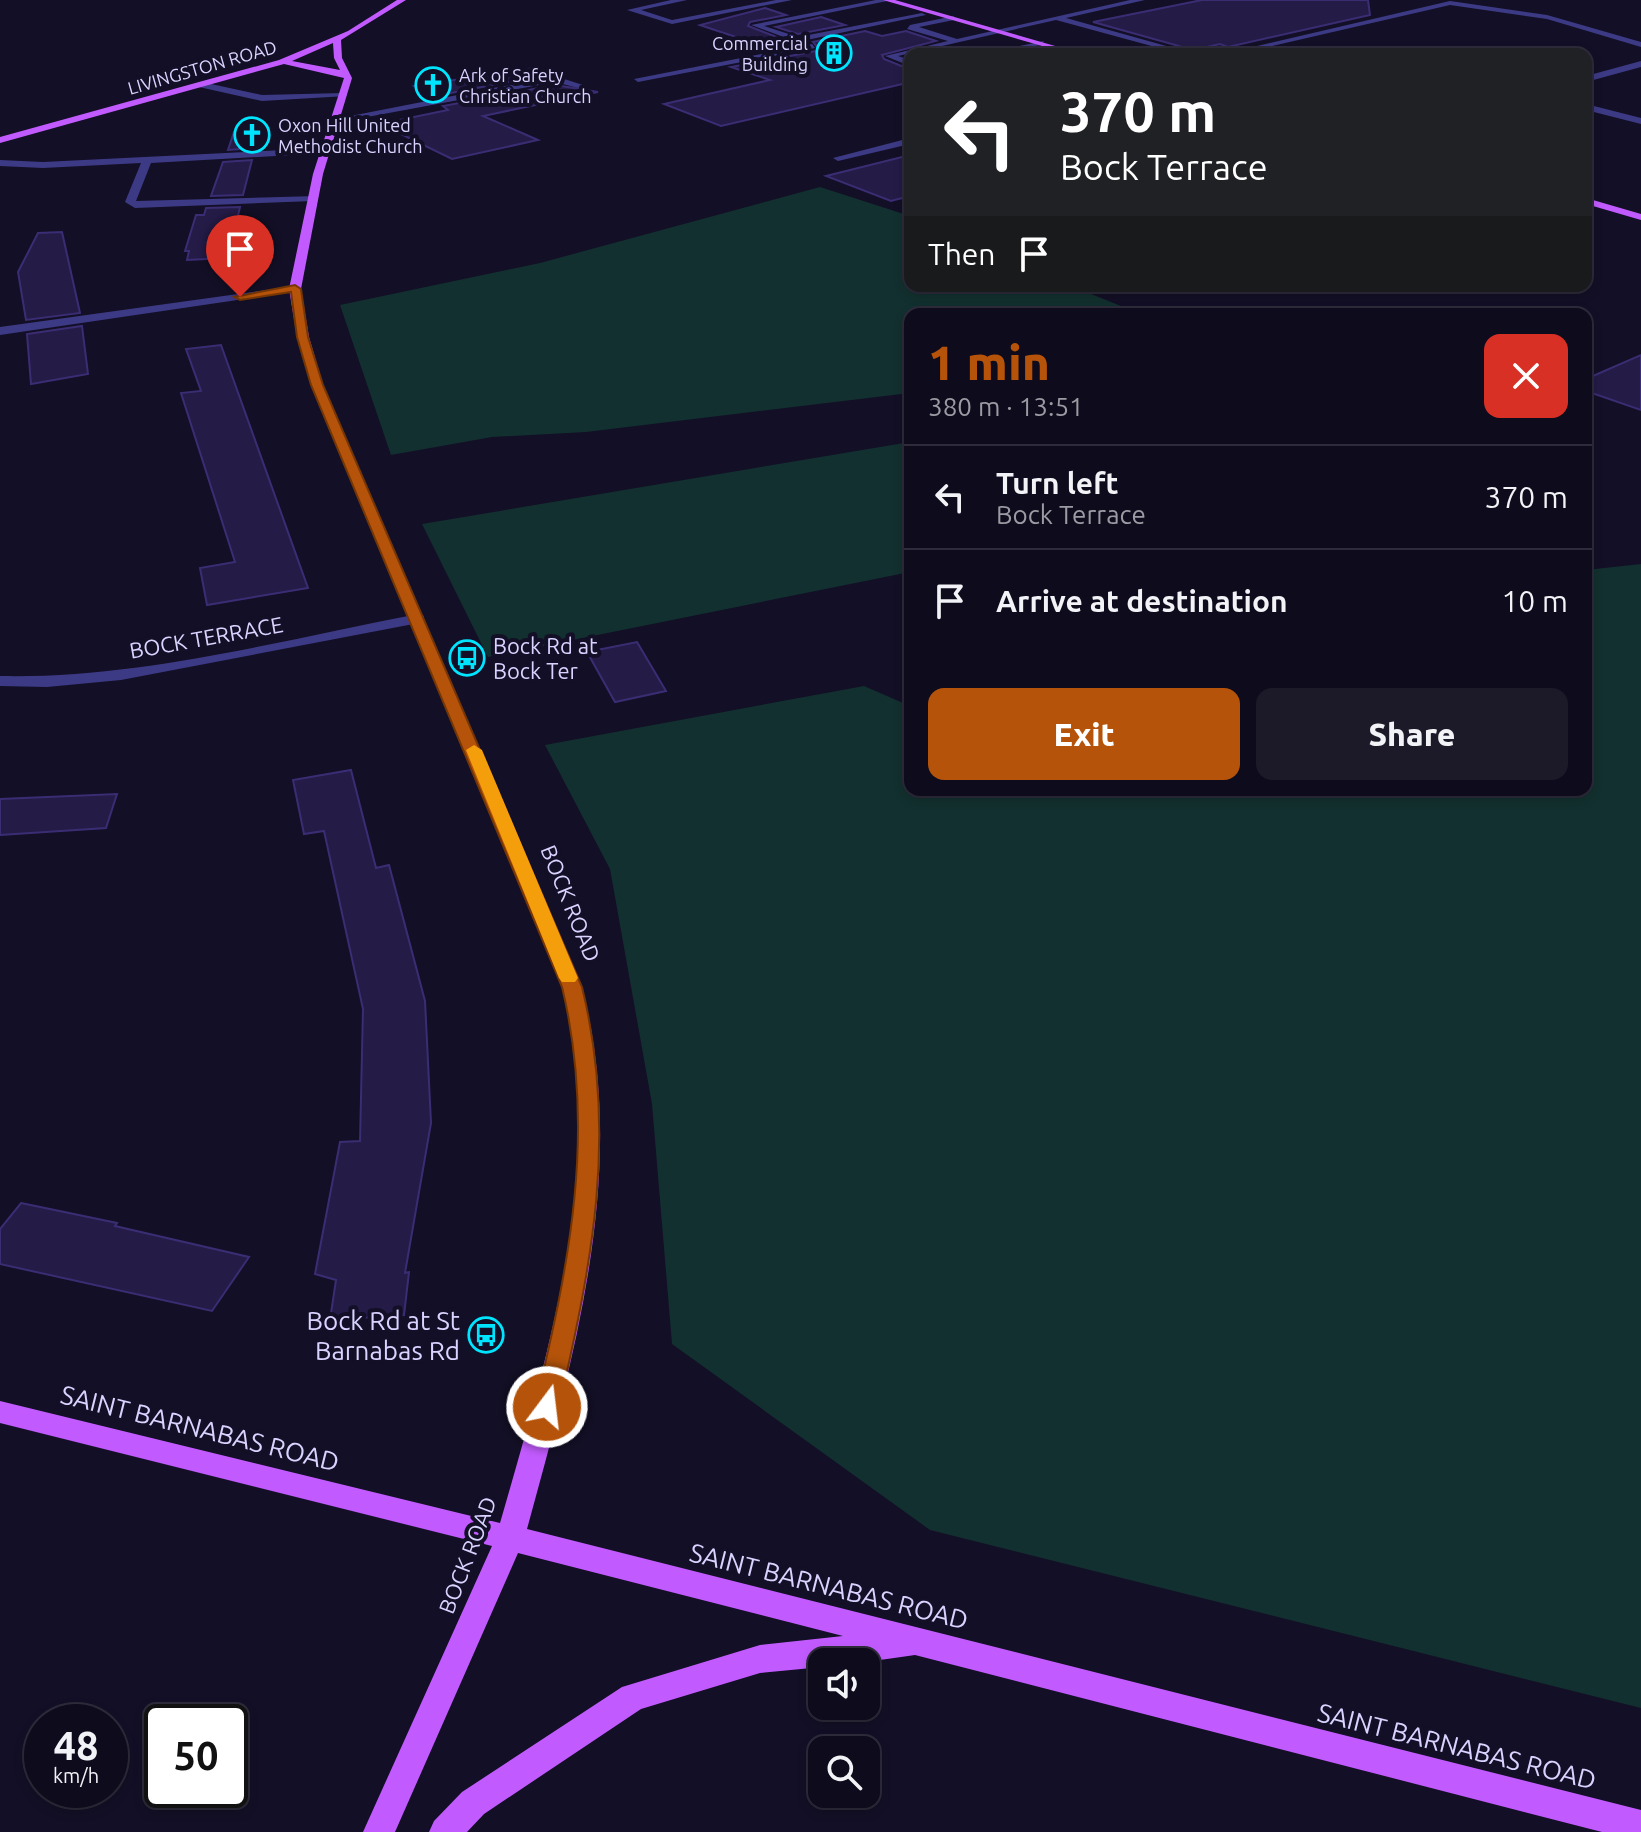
<!DOCTYPE html>
<meta charset="utf-8">
<style>
:root{--surface:#0e0b1c;--page:#1c1929;--text:#f1f3f6;--muted:#9b9ba3;--line:#2e2b3b;--accent:#b45309}
body{margin:0;font-family:Ubuntu,sans-serif;background:var(--page);color:var(--text);height:100vh;display:flex;flex-direction:column;font-size:30px;white-space:nowrap}
*{box-sizing:border-box;margin:0}
p{font-size:26px;color:var(--muted)}
.icon{flex:none;width:44px;height:44px;fill:none;stroke:currentColor;stroke-width:2;stroke-linecap:round;stroke-linejoin:round}
.map{position:relative;flex:1;overflow:hidden}
.panel{position:absolute;left:904px;top:308px;width:688px;height:488px;display:flex;flex-direction:column;background:var(--surface);border-radius:16px;box-shadow:0 4px 12px #0003,0 0 0 2px var(--line)}
.panel>*{flex:none}
.banner{position:absolute;left:904px;top:48px;width:688px;height:244px;border-radius:16px;box-shadow:0 4px 12px #0003,0 0 0 2px var(--line);background:#202124;color:#fff;overflow:hidden}
.fabs{position:absolute;left:808px;top:1648px;display:grid;gap:16px}
.fabs a{display:grid;place-items:center;width:72px;height:72px;border-radius:16px;background:var(--surface);box-shadow:0 4px 12px #0003,0 0 0 2px var(--line);font-size:40px}
.speed{position:absolute;left:24px;top:1704px;display:flex;gap:16px;font-size:40px;font-weight:700;text-align:center}
.speed>*{display:grid;place-content:center;width:104px;height:104px;border-radius:50%;background:var(--surface);box-shadow:0 4px 12px #0003,0 0 0 2px var(--line);line-height:1}
.speed small{font-size:20px;font-weight:400}
.speed .limit{border:4px solid #111;border-radius:12px;background:#fff;color:#111}
.pin{position:absolute;display:grid;place-items:center;width:68px;height:68px;color:#fff;margin:-82px -34px;border-radius:50% 50% 50% 0;rotate:-45deg;box-shadow:0 0 8px #0007}
.pin .icon{rotate:45deg}
.me{position:absolute;width:88px;margin:-44px;rotate:15deg;stroke-linejoin:round;filter:drop-shadow(0 0 6px #0008)}
.turn{display:flex;align-items:center;gap:28px;height:168px;padding:0 24px;font-size:36px}
.turn .icon{width:104px;height:104px;stroke-width:2.5}
.turn b{display:block;font-size:56px;line-height:68px}
.then{display:flex;align-items:center;height:76px;padding:0 24px;background:#0003;gap:16px;font-size:30px}
.round{display:grid;place-items:center;flex:none;width:84px;height:84px;border-radius:16px;background:var(--page)}
.headline{display:flex;align-items:center;justify-content:space-between;height:136px;padding:0 24px}
h1{font-size:48px;font-weight:800;line-height:60px;color:var(--accent)}
.action{display:flex;gap:16px;margin-top:auto;padding:16px 24px}
.action a{flex:1;height:92px;border-radius:16px;background:var(--accent);color:#fff;font-size:32px;font-weight:800;line-height:92px;text-align:center}
.action a+a{background:var(--page);color:var(--text)}
ul{padding:0;list-style:none}
li{display:flex;align-items:center;gap:24px;height:104px;padding:0 24px;border-top:2px solid var(--line)}
li div{flex:1}
li b{display:block;font-size:30px}
li em{font-style:normal}
.map>svg:first-child{display:block}
</style>
<div class="map">
<svg width="1641" height="1832" viewBox="0 0 1641 1832">
<rect width="100%" height="100%" fill="#130f26"/>
<g fill="#12302f">
<polygon points="820,187 910,216 910,286 1071,286 1141,314 910,314 910,393 586,432 492,437 391,455 340,305 540,263"/>
<polygon points="910,442 910,572 488,657 422,524"/>
<polygon points="1641,564 1641,1708 930,1530 672,1344 652,1104 610,869 545,745 864,686 910,706 910,790 1586,790 1586,570"/>
</g>
<g fill="#241b47" stroke="#3b2d73" stroke-width="2">
<polygon points="1202,0 1368,0 1370,15 1228,47 1220,44 1193,50 1093,22"/>
<polygon points="765,8 786,15 750,22 748,26 795,44 772,49 700,25"/>
<polygon points="821,17 845,25 798,34 776,27"/>
<polygon points="865,31 882,36 906,31 936,41 882,55 884,59 904,67 907,83 721,126 664,104 770,80 731,67 816,51 818,48 813,42"/>
<polygon points="534,68 551,74 430,97 414,86"/>
<polygon points="555,85 598,92 483,116 538,140 452,159 380,124 448,110 443,106"/>
<polygon points="234,132 257,139 255,148 228,150"/>
<polygon points="910,155 910,196 891,201 826,176"/>
<polygon points="252,160 243,195 211,196 223,162"/>
<polygon points="240,207 228,258 187,260 189,251 185,251 196,215 204,215 206,208"/>
<polygon points="62,232 80,313 26,320 18,272 38,233"/>
<polygon points="82,326 88,374 31,384 27,334"/>
<polygon points="221,345 308,588 207,605 200,568 235,562 181,393 201,391 186,349"/>
<polygon points="1641,355 1641,410 1586,391 1586,379"/>
<polygon points="637,642 666,691 615,702 587,652"/>
<polygon points="351,770 376,868 389,865 425,1001 431,1123 405,1273 409,1272 404,1315 330,1320 336,1280 315,1274 340,1142 360,1141 363,1009 324,831 304,834 293,780"/>
<polygon points="117,794 106,828 0,835 0,799"/>
<polygon points="21,1203 117,1223 115,1226 249,1257 212,1311 0,1264 0,1229"/>
</g>
<g fill="none" stroke-linecap="round" stroke-linejoin="round">
<g fill="#3d3a85" fill-rule="evenodd">
<polygon points="671,0 687,0 641,10 672,20 776,0 792,0 672,24 627,10"/>
<polygon points="876,0 892,0 764,26 798,37 922,13 926,15 797,42 751,25"/>
<polygon points="1130,0 1145,0 1066,18 1195,54 1181,54 1056,20 898,56 910,60 910,66 885,56 948,41 907,29 910,25 954,16 954,20 919,27 957,39"/>
<polygon points="1450,1 1547,15 1641,42 1641,47 1547,19 1450,5 1238,54 1223,54"/>
<polygon points="1044,41 1041,45 986,54 990,52"/>
<polygon points="812,44 815,48 638,82 634,79"/>
<polygon points="1641,61 1641,67 1586,82 1586,76"/>
<polygon points="555,76 586,86 582,89 555,82 335,123 330,120"/>
<polygon points="202,82 262,95 343,93 347,96 262,101 199,87"/>
<polygon points="1586,104 1641,118 1641,124 1586,110"/>
<polygon points="910,138 910,144 838,161 833,158"/>
<polygon points="324,148 327,153 151,163 136,201 317,196 313,201 135,208 125,202 141,163 43,168 0,166 0,160 43,162"/>
<polygon points="295,286 301,289 299,291 0,335 0,327"/>
<path d="M418,614L424,616V622L121,680L47,687L0,686V676C138,679 283,640 418,614Z"/>
</g>
<g fill="#c25bff" fill-rule="evenodd">
<path d="M397,0H406L341,40L342,58L352,78L323,174L301,289L309,337L323,385L582,987C629,1170 575,1353 527,1529L1641,1810V1832H1602L915,1655L866,1662H822V1667L760,1673L641,1709L484,1814L467,1832H429L434,1821L462,1792L622,1687L760,1645L843,1636L518,1553L395,1832H363L492,1546L0,1423V1401L500,1523C550,1349 606,1168 562,987L311,385L297,337L289,289L313,174L344,78L284,64L0,143V137L279,60L348,31ZM333,43L334,58L340,70L292,61Z"/>
<polygon points="883,0 895,0 1083,54 1070,54"/>
<polygon points="1586,198 1641,214 1641,220 1586,204"/>
</g>
</g>
<path fill="#b45309" stroke="#753606" stroke-width="2" d="M295,285L301,289L308,337L323,385L582,987C618,1134 592,1263 559,1407L556,1414L547,1417L538,1414L535,1407C569,1265 597,1132 562,987L311,385L297,337L291,292L240,300L234,297Z"/>
<polygon fill="#f59e0b" points="474,745 482,750 578,978 575,982 562,982 559,978 466,750"/>
<defs>
<symbol id="building-ring" viewBox="-11 -11 22 22"><circle r="9.5" fill="#130f26" stroke="#00e5ff" stroke-width="1.5"/><path d="M-4-6H4V6H1V3H-1V6H-4ZM-2.5-4.3h1.7v1.8h-1.7ZM.8-4.3h1.7v1.8H.8ZM-2.5-1h1.7V.8h-1.7ZM.8-1h1.7V.8H.8Z" fill="#00e5ff"/></symbol>
<symbol id="church-ring" viewBox="-11 -11 22 22"><circle r="9.5" fill="#130f26" stroke="#00e5ff" stroke-width="1.5"/><path d="M-1.2-6h2.4v3.5h3.3v2.4h-3.3V6h-2.4V-.1h-3.3v-2.4h3.3Z" fill="#00e5ff"/></symbol>
<symbol id="bus-ring" viewBox="-11 -11 22 22"><circle r="9.5" fill="#130f26" stroke="#00e5ff" stroke-width="1.5"/><path d="M-5-6H5V4H4V6H2V4H-2V6H-4V4H-5ZM-3.5-4V0h7V-4ZM-3.5 1.2v1.5H-2V1.2ZM2 1.2v1.5H3.5V1.2Z" fill="#00e5ff"/></symbol>
</defs>
<g fill-rule="evenodd">
<use href="#building-ring" x="814" y="33" width="40" height="40"/>
<use href="#church-ring" x="413" y="65" width="40" height="40"/>
<use href="#church-ring" x="232" y="115" width="40" height="40"/>
<use href="#bus-ring" x="447" y="638" width="40" height="40"/>
<use href="#bus-ring" x="466" y="1315" width="40" height="40"/>
</g>
<g text-anchor="middle" dominant-baseline="central" stroke-width="8" stroke-linejoin="round" paint-order="stroke">
<g font-size="18" fill="#d9d4ff" stroke="#130f26" text-anchor="start">
<text x="808" y="43" text-anchor="end">Commercial<tspan x="808" dy="21">Building</tspan></text>
<text x="459" y="75">Ark of Safety<tspan x="459" dy="21">Christian Church</tspan></text>
<text x="278" y="125">Oxon Hill United<tspan x="278" dy="21">Methodist Church</tspan></text>
</g>
<g font-size="18" fill="#d9d4ff" stroke="#130f26">
<text transform="translate(202 67) rotate(-16)">LIVINGSTON ROAD</text>
</g>
<g font-size="22" fill="#d9d4ff" stroke="#130f26">
<text transform="translate(206 637) rotate(-10)">BOCK TERRACE</text>
<text transform="translate(571 903) rotate(68)">BOCK ROAD</text>
<text transform="translate(467 1555) rotate(-69)">BOCK ROAD</text>
</g>
<g font-size="22" fill="#d9d4ff" stroke="#130f26" text-anchor="start">
<text x="493" y="645">Bock Rd at<tspan x="493" dy="25">Bock Ter</tspan></text>
</g>
<g font-size="26" fill="#d9d4ff" stroke="#130f26" text-anchor="end">
<text x="460" y="1320">Bock Rd at St<tspan x="460" dy="30">Barnabas Rd</tspan></text>
</g>
<g font-size="26" fill="#d9d4ff" stroke="#130f26">
<text transform="translate(200 1428) rotate(14)">SAINT BARNABAS ROAD</text>
<text transform="translate(829 1586) rotate(14)">SAINT BARNABAS ROAD</text>
<text transform="translate(1457 1746) rotate(14)">SAINT BARNABAS ROAD</text>
</g>
</g>
</svg>
<div class="fabs">
<a><svg class="icon" aria-label="sound" viewBox="0 0 24 24"><path d="M4 9h4l5-4v14l-5-4H4zM17 9q2 3 0 6"/></svg></a>
<a><svg class="icon" aria-label="search" viewBox="0 0 24 24"><circle cx="10" cy="10" r="6"/><path d="M15 15l6 6"/></svg></a>
</div>
<div class="speed"><div>48<small>km/h</small></div><div class="limit">50</div></div>
<div class="pin" style="left:240px;top:297px;background:#d93025"><svg class="icon" aria-label="arrive" viewBox="0 0 24 24"><path d="M6 21V4h12l-3 4 3 4H6"/></svg></div>
<svg class="me" style="left:547px;top:1407px" viewBox="-20 -20 40 40"><circle r="17" fill="#b45309" stroke="#fff" stroke-width="3"/><path d="M0-11L8 9 0 5-8 9z" fill="#fff"/></svg>
<div class="banner">
<div class="turn"><svg class="icon" aria-label="left" viewBox="0 0 24 24"><path d="M17 20v-9H6M10 6l-5 5 5 5"/></svg><div><b>370 m</b>Bock Terrace</div></div>
<div class="then">Then<svg class="icon" aria-label="arrive" viewBox="0 0 24 24"><path d="M6 21V4h12l-3 4 3 4H6"/></svg></div>
</div>
<section class="panel">
<div class="headline"><div><h1>1 min</h1><p>380 m · 13:51</p></div><a class="round" style="background:#d93025;color:#fff"><svg class="icon" aria-label="close" viewBox="0 0 24 24"><path d="M6 6l12 12M18 6L6 18"/></svg></a></div>
<ul>
<li><svg class="icon" aria-label="left" viewBox="0 0 24 24"><path d="M17 20v-9H6M10 6l-5 5 5 5"/></svg><div><b>Turn left</b><p>Bock Terrace</p></div><em>370 m</em></li>
<li><svg class="icon" aria-label="arrive" viewBox="0 0 24 24"><path d="M6 21V4h12l-3 4 3 4H6"/></svg><div><b>Arrive at destination</b></div><em>10 m</em></li>
</ul>
<div class="action"><a>Exit</a><a>Share</a></div>
</section>
</div>
